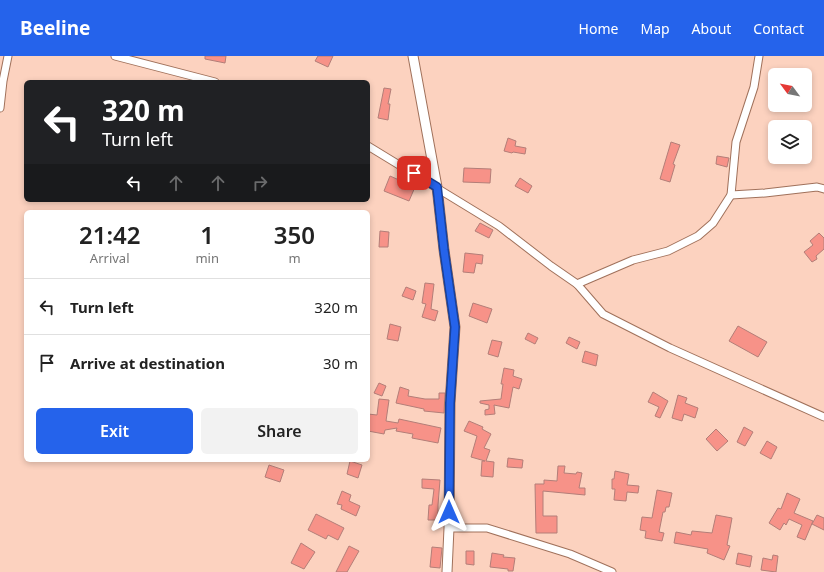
<!DOCTYPE html>
<style>
:root{--surface:#fff;--page:#f2f2f2;--text:#222;--muted:#767676;--line:#e0e0e0;--accent:#2563eb}
body{margin:0;font-family:"Noto Sans",sans-serif;background:var(--page);color:var(--text);height:100vh;display:flex;flex-direction:column;font-size:15px;white-space:nowrap}
*{box-sizing:border-box;margin:0}
p{font-size:13px;color:var(--muted)}
.icon{flex:none;width:22px;height:22px;fill:none;stroke:currentColor;stroke-width:2;stroke-linecap:round;stroke-linejoin:round}
.map{position:relative;flex:1;overflow:hidden}
.panel{position:absolute;left:24px;top:154px;width:346px;height:252px;display:flex;flex-direction:column;background:var(--surface);border-radius:6px;box-shadow:0 2px 6px #0003}
.panel>*{flex:none}
.top-card{position:absolute;left:24px;top:24px;width:346px;height:122px;border-radius:6px;box-shadow:0 2px 6px #0003;background:#202124;color:#fff;overflow:hidden}
.needle{width:26px;rotate:302deg}
.fabs{position:absolute;left:768px;top:12px;display:grid;gap:8px}
.fabs a{display:grid;place-items:center;width:44px;height:44px;border-radius:6px;background:var(--surface);box-shadow:0 2px 6px #0003;font-size:20px}
.pin{position:absolute;display:grid;place-items:center;width:34px;height:34px;color:#fff;margin:-17px;border-radius:8px;box-shadow:0 2px 6px #0006}
.me{position:absolute;width:44px;margin:-22px;rotate:0deg;stroke-linejoin:round;filter:drop-shadow(0 0 3px #0008)}
.turn{display:flex;align-items:center;gap:14px;height:84px;padding:0 12px;font-size:18px}
.turn .icon{width:52px;height:52px;stroke-width:2.5}
.turn b{display:block;font-size:28px;line-height:34px}
.lanes{display:flex;align-items:center;height:38px;padding:0 12px;background:#0003;justify-content:center;gap:20px;direction:ltr}
.lanes .off{opacity:.35}
.eta{display:flex;justify-content:space-evenly;align-items:center;height:68px;text-align:center}
.eta b{font-size:24px;font-weight:600;line-height:28px}
.primary-button{display:flex;gap:8px;margin-top:auto;padding:8px 12px}
.primary-button a{flex:1;height:46px;border-radius:6px;background:var(--accent);color:#fff;font-size:16px;font-weight:600;line-height:46px;text-align:center}
.primary-button a+a{background:var(--page);color:var(--text)}
ul{padding:0;list-style:none}
li{display:flex;align-items:center;gap:12px;height:56px;padding:0 12px;border-top:1px solid var(--line)}
li div{flex:1}
li b{display:block;font-size:15px}
li em{font-style:normal}
header{display:flex;align-items:center;gap:24px;box-sizing:border-box;height:56px;padding:0 20px;background:var(--accent);color:#fff}
header strong{font-size:19px}
nav{display:flex;gap:22px;margin-inline-start:auto;font-size:14px}
.map>svg:first-child{display:block}
</style>
<header>
<strong>Beeline</strong>
<nav><a>Home</a><a>Map</a><a>About</a><a>Contact</a></nav>
</header>
<div class="map">
<svg width="824" height="516" viewBox="0 0 824 516">
<rect width="100%" height="100%" fill="#fcd2bf"/>
<g fill="#f79288" stroke="#b37e78">
<polygon points="205,0 226,0 225,7 205,3"/>
<polygon points="318,0 333,0 328,11 315,5"/>
<polygon points="384,32 391,33 388,48 390,48 388,64 378,62"/>
<polygon points="508,82 516,85 515,90 526,92 525,98 513,96 512,97 504,95"/>
<polygon points="671,86 680,89 673,108 675,109 670,126 660,123"/>
<polygon points="717,100 729,102 727,111 716,108"/>
<polygon points="464,112 491,113 490,127 463,126"/>
<polygon points="390,120 415,131 409,145 384,135"/>
<polygon points="520,122 532,130 528,137 515,130"/>
<polygon points="480,167 493,174 489,182 475,175"/>
<polygon points="380,175 389,176 388,191 379,191"/>
<polygon points="819,177 824,182 824,193 816,200 817,203 812,206 804,196 813,189 810,185"/>
<polygon points="465,197 483,199 482,208 476,207 474,217 463,216"/>
<polygon points="425,227 434,228 431,253 438,255 435,265 422,261 426,248 422,247"/>
<polygon points="406,231 416,235 413,244 402,240"/>
<polygon points="473,247 492,253 487,267 469,260"/>
<polygon points="390,268 401,271 398,285 387,283"/>
<polygon points="738,270 767,286 758,301 729,285"/>
<polygon points="528,277 538,282 535,288 525,283"/>
<polygon points="569,281 580,286 577,293 566,287"/>
<polygon points="492,284 502,286 498,301 488,298"/>
<polygon points="585,295 598,299 596,310 582,306"/>
<polygon points="504,312 514,314 513,320 522,323 519,333 513,331 509,352 494,349 495,358 485,359 485,354 489,353 489,349 480,347 480,345 501,343 503,328 501,328"/>
<polygon points="379,327 386,330 382,340 374,337"/>
<polygon points="400,331 409,334 408,340 425,343 439,343 439,337 445,337 444,357 424,355 424,353 396,347"/>
<polygon points="653,336 668,345 660,362 655,360 659,351 648,346"/>
<polygon points="678,339 687,342 685,347 698,352 695,362 684,358 682,365 672,362"/>
<polygon points="379,343 389,344 386,365 398,367 399,363 441,372 438,387 412,382 413,378 396,375 397,372 385,374 384,378 368,375 368,358 377,359"/>
<polygon points="469,365 483,371 482,373 491,378 484,392 490,394 486,405 494,406 493,421 481,420 482,405 485,405 471,401 477,380 464,375"/>
<polygon points="744,371 753,376 745,390 737,386"/>
<polygon points="716,373 728,385 717,395 706,383"/>
<polygon points="767,385 777,391 771,403 760,397"/>
<polygon points="508,402 523,404 522,412 507,411"/>
<polygon points="350,405 362,409 358,422 347,418"/>
<polygon points="269,409 284,414 280,426 265,421"/>
<polygon points="558,410 565,410 564,417 576,418 577,416 582,417 579,432 585,432 585,439 543,435 543,460 557,460 557,477 536,477 535,428 544,428 544,424 557,425"/>
<polygon points="615,415 629,418 627,429 639,430 638,437 627,436 626,445 614,444 615,433 612,433 612,423 614,423"/>
<polygon points="422,423 440,424 438,449 438,464 428,464 429,449 432,449 434,433 422,432"/>
<polygon points="657,434 672,437 669,451 666,451 665,456 663,456 659,476 664,477 662,485 645,482 646,475 640,474 642,461 652,462"/>
<polygon points="342,435 351,439 349,445 360,450 356,460 341,453 342,449 337,448"/>
<polygon points="787,437 800,443 794,457 813,465 805,484 797,481 802,469 789,463 786,469 784,467 780,474 769,467 778,452 781,453"/>
<polygon points="316,458 344,472 338,484 328,479 326,483 308,474"/>
<polygon points="716,459 732,462 727,489 730,490 724,504 707,497 708,493 674,487 676,476 691,479 692,475 712,477"/>
<polygon points="817,459 824,462 824,474 812,468"/>
<polygon points="301,487 315,496 304,513 291,507"/>
<polygon points="349,490 359,495 347,516 336,516"/>
<polygon points="432,491 442,492 440,512 430,511"/>
<polygon points="466,495 474,495 474,509 466,508"/>
<polygon points="492,497 504,499 503,501 515,502 513,515 508,515 508,513 490,511"/>
<polygon points="738,497 752,500 750,511 736,508"/>
<polygon points="773,499 778,500 776,516 761,514 763,502 772,504"/>
</g>
<g fill="none" stroke-linecap="round" stroke-linejoin="round">
<defs>
<g id="street">
<polyline points="115,0 215,26"/>
<polyline points="0,52 3,25 8,0"/>
<polyline points="368,90 499,170 551,210 577,228 603,258 670,292 824,361"/>
<polyline points="731,139 765,137 817,131 824,133"/>
<polyline points="577,228 633,204 668,195 698,180 713,167 731,139 736,86 754,31 759,0"/>
<polyline points="449,472 487,472 570,498 612,516"/>
</g>
<polyline id="secondary" points="413,0 437,131 444,194 455,271 450,347 449,472 447,516"/>
</defs>
<use href="#street" stroke="#a0715b" stroke-width="9"/>
<use href="#secondary" stroke="#a0715b" stroke-width="11"/>
<use href="#street" stroke="#fff" stroke-width="7"/>
<use href="#secondary" stroke="#fff" stroke-width="9"/>
</g>
<g fill="none" stroke-linecap="round" stroke-linejoin="round">
<defs>
<polyline id="route" points="414,117 437,131 444,194 455,271 450,347 449,456"/>
</defs>
<use href="#route" stroke="#184099" stroke-width="10"/>
<use href="#route" stroke="#2563eb" stroke-width="7"/>
</g>
</svg>
<div class="fabs">
<a><svg class="needle" viewBox="-14 -14 28 28"><path d="M0-13l5 13h-10z" fill="#e53935"/><path d="M0 13l5-13h-10z" fill="#767676"/></svg></a>
<a><svg class="icon" aria-label="layers" viewBox="0 0 24 24"><path d="M12 4l9 5-9 5-9-5zM3 14l9 5 9-5"/></svg></a>
</div>
<div class="pin" style="left:414px;top:117px;background:#d93025"><svg class="icon" aria-label="arrive" viewBox="0 0 24 24"><path d="M6 21V4h12l-3 4 3 4H6"/></svg></div>
<svg class="me" style="left:449px;top:456px" viewBox="-20 -20 40 40"><path d="M0-17L14 15 0 8-14 15z" fill="#2563eb" stroke="#fff" stroke-width="4"/></svg>
<div class="top-card">
<div class="turn"><svg class="icon" aria-label="left" viewBox="0 0 24 24"><path d="M17 20v-9H6M10 6l-5 5 5 5"/></svg><div><b>320 m</b>Turn left</div></div>
<div class="lanes"><svg class="icon" aria-label="left" viewBox="0 0 24 24"><path d="M17 20v-9H6M10 6l-5 5 5 5"/></svg><svg class="icon off" aria-label="ahead" viewBox="0 0 24 24"><path d="M12 20V5M6 11l6-6 6 6"/></svg><svg class="icon off" aria-label="ahead" viewBox="0 0 24 24"><path d="M12 20V5M6 11l6-6 6 6"/></svg><svg class="icon off" aria-label="right" viewBox="0 0 24 24"><path d="M7 20v-9h11M14 6l5 5-5 5"/></svg></div>
</div>
<section class="panel">
<div class="eta">
<div><b>21:42</b><p>Arrival</p></div>
<div><b>1</b><p>min</p></div>
<div><b>350</b><p>m</p></div>
</div>
<ul>
<li><svg class="icon" aria-label="left" viewBox="0 0 24 24"><path d="M17 20v-9H6M10 6l-5 5 5 5"/></svg><div><b>Turn left</b></div><em>320 m</em></li>
<li><svg class="icon" aria-label="arrive" viewBox="0 0 24 24"><path d="M6 21V4h12l-3 4 3 4H6"/></svg><div><b>Arrive at destination</b></div><em>30 m</em></li>
</ul>
<div class="primary-button"><a>Exit</a><a>Share</a></div>
</section>
</div>
